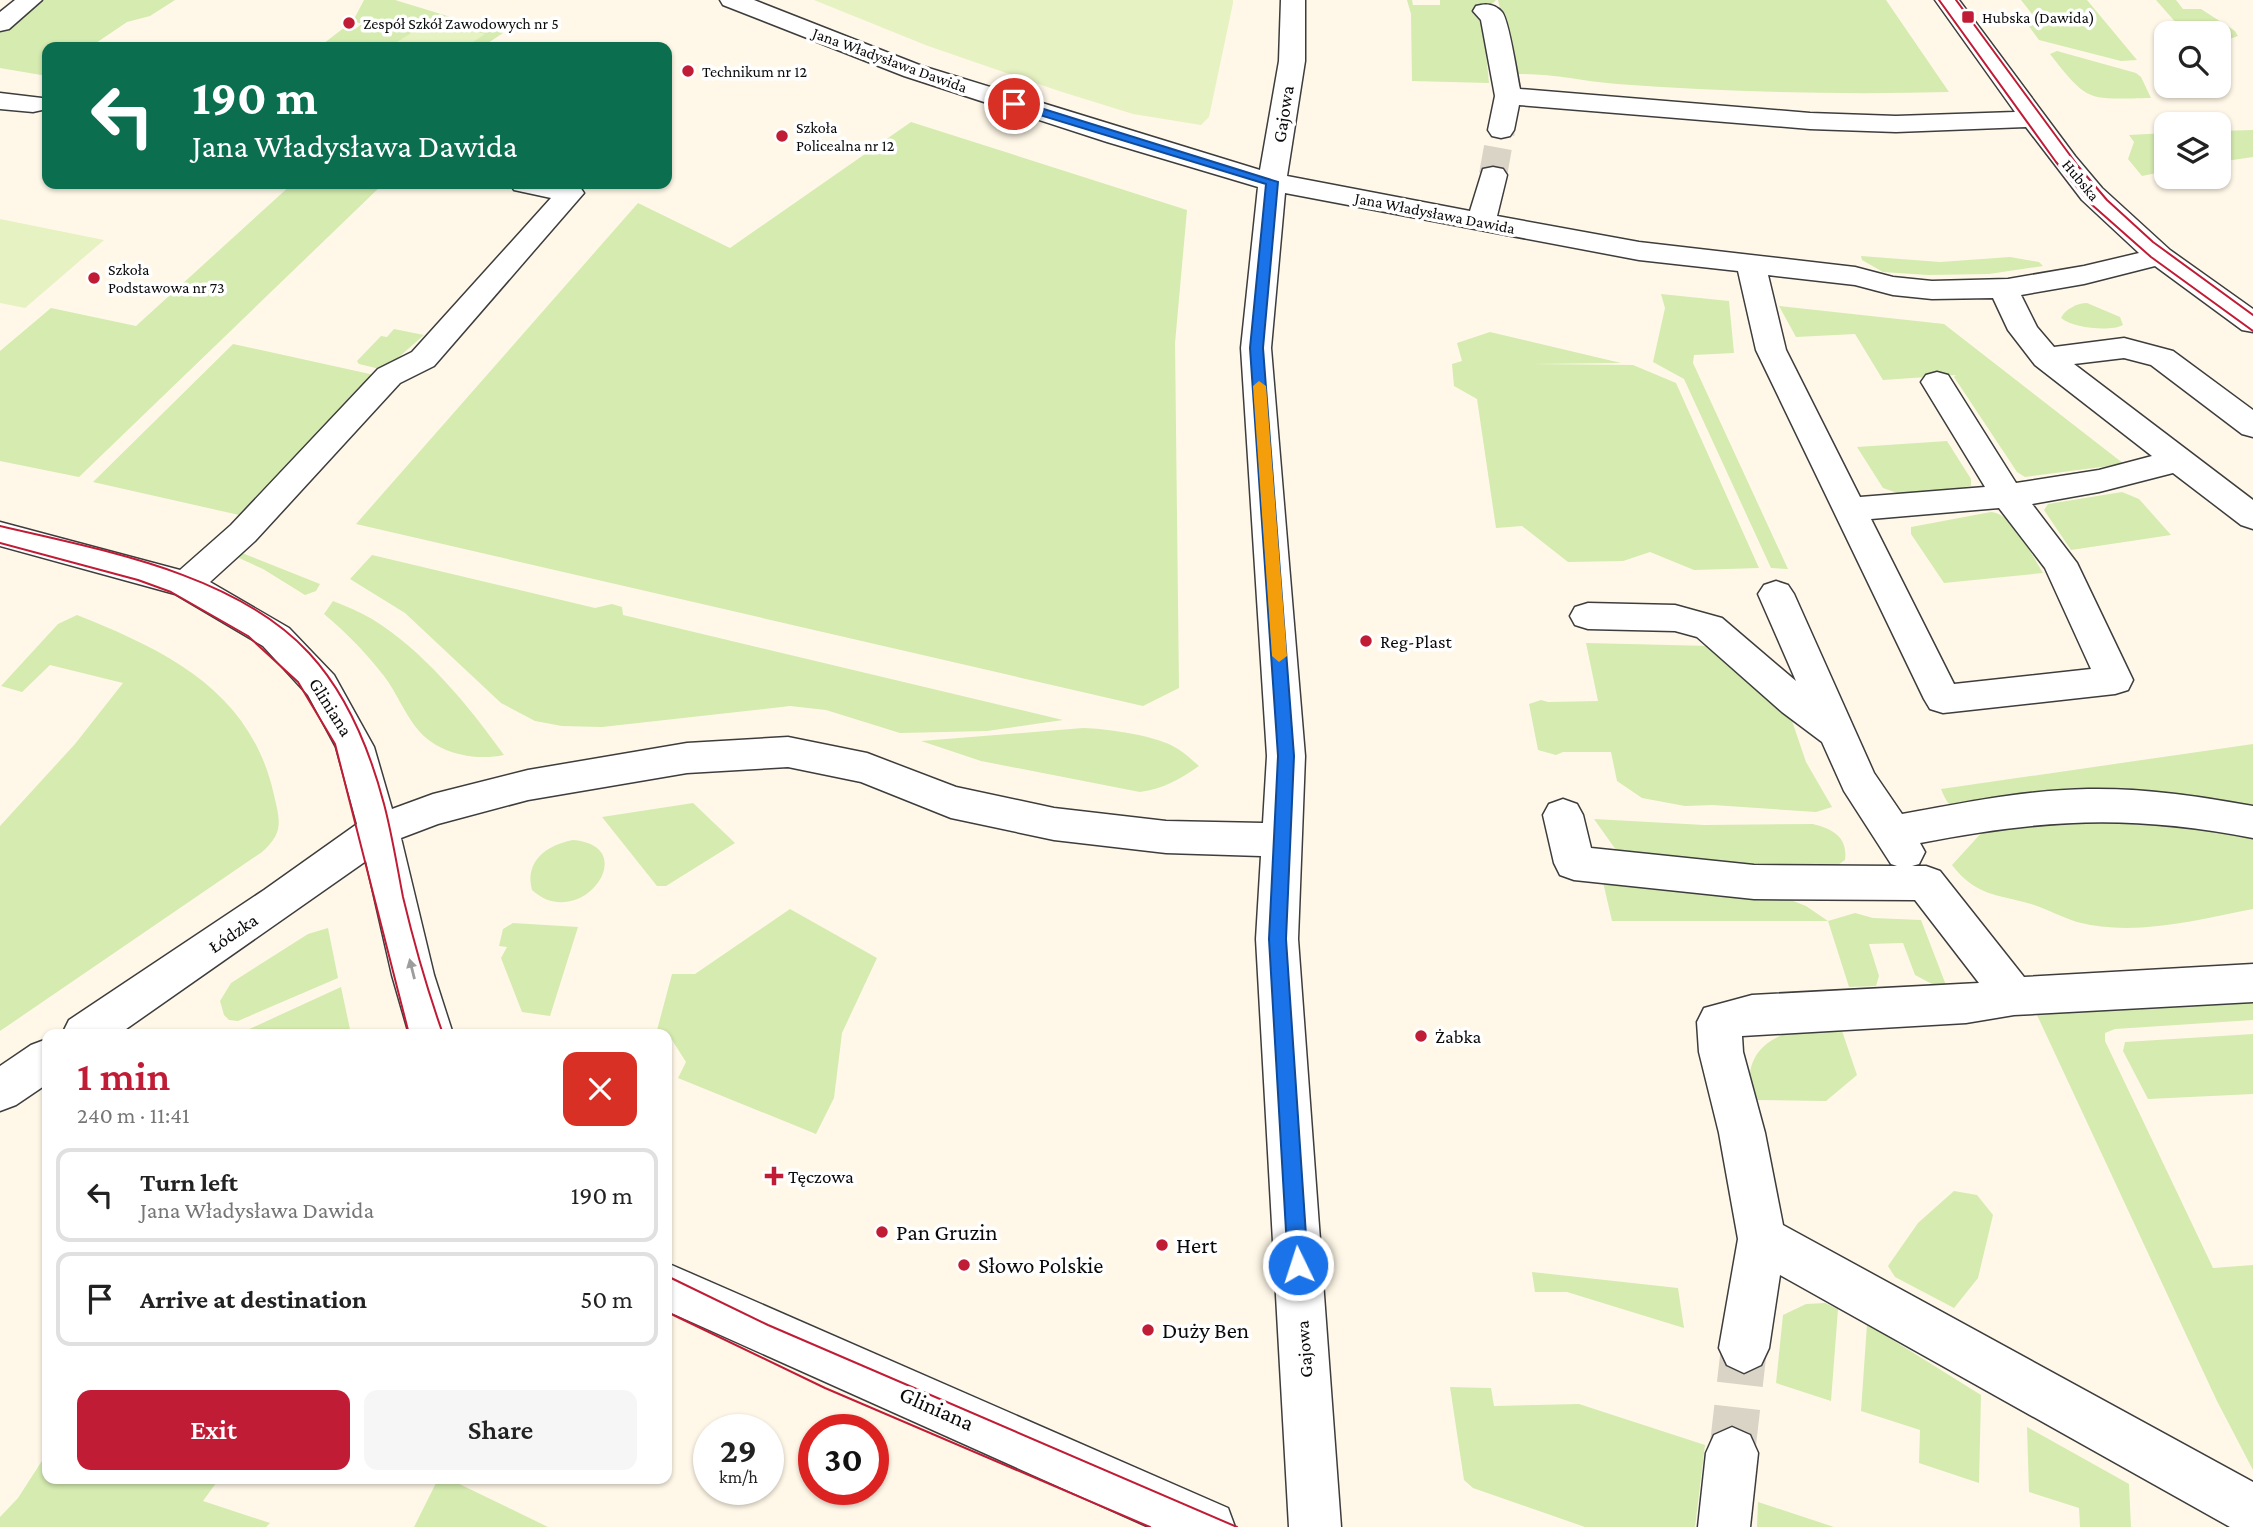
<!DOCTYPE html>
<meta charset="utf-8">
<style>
:root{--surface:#fff;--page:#f6f6f6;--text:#222;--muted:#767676;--line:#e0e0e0;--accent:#c11c36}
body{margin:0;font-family:"Crimson Pro",serif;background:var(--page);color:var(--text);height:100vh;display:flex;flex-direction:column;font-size:26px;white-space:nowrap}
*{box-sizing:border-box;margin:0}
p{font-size:23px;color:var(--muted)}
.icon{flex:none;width:38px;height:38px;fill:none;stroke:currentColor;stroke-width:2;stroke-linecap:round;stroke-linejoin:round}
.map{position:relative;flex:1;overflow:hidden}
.panel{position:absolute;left:42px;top:1029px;width:630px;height:455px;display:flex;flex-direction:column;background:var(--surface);border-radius:14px;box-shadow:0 2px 5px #0004}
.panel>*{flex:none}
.banner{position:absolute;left:42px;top:42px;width:630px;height:147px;border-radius:14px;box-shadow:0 2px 5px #0004;background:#0b6e4f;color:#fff;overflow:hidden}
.controls{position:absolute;left:2154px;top:21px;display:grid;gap:14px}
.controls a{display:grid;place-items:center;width:77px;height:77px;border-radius:14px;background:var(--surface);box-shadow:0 2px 5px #0004;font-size:35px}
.speed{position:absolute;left:693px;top:1414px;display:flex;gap:14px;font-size:35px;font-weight:700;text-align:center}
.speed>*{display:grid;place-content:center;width:91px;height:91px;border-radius:50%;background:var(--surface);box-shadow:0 2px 5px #0004;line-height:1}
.speed small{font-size:18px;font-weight:400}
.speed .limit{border:10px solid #d22;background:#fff;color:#111}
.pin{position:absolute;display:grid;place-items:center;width:60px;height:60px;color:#fff;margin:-30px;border:4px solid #fff;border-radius:50%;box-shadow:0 2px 7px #0007}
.me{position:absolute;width:77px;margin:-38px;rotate:356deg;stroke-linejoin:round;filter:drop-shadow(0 0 5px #0008)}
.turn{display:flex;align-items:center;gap:24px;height:147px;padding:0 35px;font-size:32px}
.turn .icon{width:91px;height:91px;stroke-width:2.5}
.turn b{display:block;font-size:49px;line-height:60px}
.round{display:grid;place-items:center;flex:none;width:74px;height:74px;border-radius:14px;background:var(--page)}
.headline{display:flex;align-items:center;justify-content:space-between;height:119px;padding:0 35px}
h1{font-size:42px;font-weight:600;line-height:52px;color:var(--accent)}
.primary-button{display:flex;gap:14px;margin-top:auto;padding:14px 35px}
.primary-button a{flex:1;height:80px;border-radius:14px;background:var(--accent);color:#fff;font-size:28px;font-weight:600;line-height:80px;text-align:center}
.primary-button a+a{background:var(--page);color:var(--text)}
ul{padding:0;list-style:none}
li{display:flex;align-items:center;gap:21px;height:94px;margin:0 14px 10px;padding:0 21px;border:4px solid var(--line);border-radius:14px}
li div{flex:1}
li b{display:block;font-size:26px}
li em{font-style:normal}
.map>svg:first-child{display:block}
</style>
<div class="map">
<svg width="2253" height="1527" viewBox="0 0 2253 1527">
<rect width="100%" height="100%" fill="#fff8e8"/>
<g fill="#d5ebb0">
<polygon points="42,0 175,0 150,16 127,22 90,47 47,47 47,76 0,68 0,33"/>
<polygon points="364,0 395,0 503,33 482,47 319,47 345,27 355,29 362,24 353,21"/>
<polygon points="1407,0 1412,0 1413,5 1440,5 1440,0 1496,0 1482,14 1489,83 1412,81 1411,14"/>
<path d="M1498,0H1886L1949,92C1838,95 1727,92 1617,84C1582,81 1550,73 1516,74Z"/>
<polygon points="2021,0 2087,0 2137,60 2121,61 2039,40 2028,25 2040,24"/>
<polygon points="2156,0 2176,0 2183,9 2201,9 2235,31 2238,36 2224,41 2219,33 2206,33 2197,24 2178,25"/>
<path d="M2057,51L2136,73L2141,77L2151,98C2088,99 2089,104 2050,54Z"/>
<polygon points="911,122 1187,210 1175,343 1179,688 1143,706 356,524 638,203 730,248"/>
<polygon points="2253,130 2253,157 2219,162 2219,131"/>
<polygon points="2166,133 2166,171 2142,176 2128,159 2134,142 2129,135"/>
<polygon points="292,184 383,184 79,477 0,461 0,351 51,308 136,326"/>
<polygon points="1861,256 1940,262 2010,257 2039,262 2043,266 1989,274 1928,275 1883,272 1862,260"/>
<polygon points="1661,294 1729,301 1734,353 1694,355 1693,363 1788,569 1771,568 1684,379 1653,362 1665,308"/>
<path d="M2087,303L2120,317L2123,325C2110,332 2073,328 2061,318C2065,309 2078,303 2087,303Z"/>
<polygon points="1779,306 1944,324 2124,464 2025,477 2017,472 1954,377 1956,375 1883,380 1855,334 1796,337"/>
<polygon points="394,329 424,335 384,370 359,364 357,361 381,336 387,337"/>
<polygon points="1490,332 1621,363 1530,364 1633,365 1676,383 1759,568 1694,570 1650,552 1623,561 1568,562 1522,526 1496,528 1477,399 1454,386 1452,364 1462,361 1457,343"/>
<polygon points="233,344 379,376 248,517 93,482"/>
<polygon points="1947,441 1971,479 1971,486 1906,496 1883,488 1857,447"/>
<polygon points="2122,492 2139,499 2171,535 2071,550 2044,510 2048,504"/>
<path d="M1991,512C2013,513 2032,556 2043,573L1944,583L1911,534V527Z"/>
<polygon points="242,553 320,584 316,591 305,595 263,569 239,558"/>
<polygon points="372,555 595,608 612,604 622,607 623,615 1063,720 987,731 900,733 826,710 790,706 602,727 562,726 535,721 501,703 405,613 350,579"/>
<path d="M333,601C346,606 360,612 372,619C424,651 469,706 504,755C475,761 439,754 419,731C405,715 397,693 384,676C366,653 347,633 324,614Z"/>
<path d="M77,615C167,651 251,691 274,795C280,821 284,833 262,852L0,1031V826L75,744L123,683L50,665L22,692L1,686L58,624Z"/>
<polygon points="1586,643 1711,646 1731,667 1789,712 1806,762 1832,807 1816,812 1713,805 1685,806 1642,798 1617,781 1611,752 1563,752 1556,755 1538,750 1529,704 1541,700 1548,702 1598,701"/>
<path d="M1083,728C1108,729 1157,735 1178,749C1186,754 1193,761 1199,766C1180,779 1163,789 1140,792L981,761L921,741Z"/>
<path d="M2253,744V909C2196,920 2134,937 2077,922C2061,917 2047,909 2031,904C1996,894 1976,896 1952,865L1984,830C1963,819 1950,812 1941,789Z"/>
<polygon points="693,803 735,843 666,886 657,886 602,817"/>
<path d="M1594,819L1704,825L1813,824C1833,829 1848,837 1845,860L1835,867L1812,869L1621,857Z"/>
<path d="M573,840C644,846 580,934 532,890C524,861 547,845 573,840Z"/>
<polygon points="1603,882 1783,897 1806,906 1828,921 1855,913 1873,918 1921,920 1949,993 1915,975 1903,943 1869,944 1879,976 1876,986 1849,987 1828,921 1612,921"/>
<polygon points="790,909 877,958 842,1033 834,1098 816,1134 678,1078 686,1062 672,1040 667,1040 667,1034 656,1034 672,974 695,974"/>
<polygon points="513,923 578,927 550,1016 522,1012 501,958 507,947 499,946 503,929"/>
<polygon points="328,928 338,978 238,1021 229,1020 224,1015 220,1001 231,983 308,934"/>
<polygon points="341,987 351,1034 245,1034 245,1031"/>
<polygon points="2253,993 2253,1020 2115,1029 2105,1033 2105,1041 2213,1268 2253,1265 2253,1470 2217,1401 2037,1015 2043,1006"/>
<path d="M1839,1022L1857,1075L1826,1101L1754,1100C1753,1092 1749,1081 1750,1073C1756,1031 1807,1028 1839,1022Z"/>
<polygon points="2253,1034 2253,1094 2148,1099 2123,1051 2125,1042"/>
<polygon points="1954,1191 1977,1195 1993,1215 1978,1278 1954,1308 1895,1277 1888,1266 1918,1223"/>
<polygon points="1532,1272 1678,1288 1684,1328 1567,1292 1535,1292"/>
<polygon points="1825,1303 1838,1309 1831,1401 1776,1383 1783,1315 1806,1304"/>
<polygon points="1867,1324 1981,1395 1979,1483 1919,1463 1920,1430 1861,1411"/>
<polygon points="1450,1387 1491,1388 1494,1406 1579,1404 1705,1445 1695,1527 1585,1527 1473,1488 1464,1480"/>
<polygon points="2027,1427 2129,1484 2131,1527 2080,1527 2079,1508 2029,1492"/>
<polygon points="47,1453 47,1479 219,1479 203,1501 270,1523 266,1527 0,1527 0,1517 18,1498"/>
<polygon points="438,1479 449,1479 548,1527 414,1527"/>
<polygon points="1758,1502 1834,1527 1757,1527"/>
</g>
<g fill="#e7f2c2">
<polygon points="814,0 1233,0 1233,3 1209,117 1201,125 1133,114 1059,91 928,46"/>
<polygon points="435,18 485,34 466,47 389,47"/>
<polygon points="0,219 104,240 25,308 0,303"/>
</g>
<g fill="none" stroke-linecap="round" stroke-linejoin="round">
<polyline stroke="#dad4c7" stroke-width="28" stroke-dasharray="28 14" stroke-linecap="butt" points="1493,175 1501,130"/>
<polyline stroke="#dad4c7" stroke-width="46" stroke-dasharray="46 23" stroke-linecap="butt" points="1732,1453 1744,1348"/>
<defs>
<g id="minor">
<polygon points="15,0 42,0 9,29 0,31 0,12"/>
<path d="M720,0H754L922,66L1260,170L1279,61L1281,0H1305V61L1287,176L1470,211L1483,169L1493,167L1503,169L1507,175L1497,216L1639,242L1855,267L1893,277L1932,281L2008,279L2084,266L2139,253L2082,200L2026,127L1896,132L1810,129L1519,105L1514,130L1510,136L1501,138L1492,136L1488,130L1495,96L1481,20L1473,11L1476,6C1486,3 1495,4 1502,12C1509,20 1517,75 1520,89L1810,113L1896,116L2015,112L1935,0H1959L2075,156L2102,188L2170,250L2253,309V332L2242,330L2155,266L2084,284L2021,295L2037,327L2054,347L2124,338L2173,351L2253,410V437L2242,434L2151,365L2124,358L2074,364L2253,500V529L2241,525L2173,473L2099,492L2032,504L2077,563L2133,680L2128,690L2115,694L1943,713L1930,709L1924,699L1756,350L1738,271L1639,260L1285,193L1271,348L1305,756L1298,939L1341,1527H1289L1256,939L1261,856L1166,853L1054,840L951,818L861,782L788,767L687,773L528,800L438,824L401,838L434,975L453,1034H409L392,975L366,861L119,1034H62L69,1020L264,890L357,824L336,747L308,695L263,646L175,594L0,546V522L180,570L231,525L378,369L412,352L551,198L514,190L510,184H565L580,187L584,193L434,366L400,383L255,541L210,582L289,628L334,675L374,747L392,809L433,794L528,770L687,743L788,737L867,753L956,787L1054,808L1166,821L1263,823L1267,756L1241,348L1258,187L1107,142L904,76L723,5ZM1768,275L1855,285L1893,295L1932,299L1993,298L2008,330L2035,365L2152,456L2099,470L2016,483L1948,375L1937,372L1926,375L1921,382L1985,487L1860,497L1786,350ZM1999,508L2045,568L2091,669L1954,684L1871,519Z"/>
<polygon points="0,93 42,98 46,104 42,110 33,112 0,109"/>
<path d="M1776,581L1788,585L1794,594L1874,773L1902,814C1963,803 2025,790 2088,789C2144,788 2198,796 2253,806V838C2129,814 2043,819 1920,843L1925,852L1919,864L1912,866H1926L1940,871L2024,977L2253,964V1002L2014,1015L1966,1023L1742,1036L1743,1052L1765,1133L1783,1225L2253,1482V1527H2230L1780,1275L1769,1348L1761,1365L1744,1373L1727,1365L1719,1348L1738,1239L1719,1133L1699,1052L1697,1022L1704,1008L1752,995L1979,983L1915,900L1754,899L1574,880L1560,875L1554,863L1543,815L1549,804L1563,799L1577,804L1583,815L1591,848L1754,865L1897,866L1891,864L1844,791L1822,742L1782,712L1697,637L1675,631L1588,629L1575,625L1570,616L1575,607L1588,603L1675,605L1722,618L1796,681L1758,594L1764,585Z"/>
<polygon points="47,1039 47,1084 16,1105 0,1111 0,1066 31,1045"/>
<polygon points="667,1263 1228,1508 1235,1527 1149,1527 667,1311"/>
<polygon points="1732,1427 1750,1435 1758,1453 1750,1527 1698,1527 1706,1453 1714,1435"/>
</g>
</defs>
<use href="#minor" stroke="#3d3d3d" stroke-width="3"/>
<use href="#minor" fill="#fff" fill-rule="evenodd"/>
<g stroke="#c11c36" stroke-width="2">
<polyline points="1939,0 2056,162 2091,204 2151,257 2253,331"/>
<polyline points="1956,0 2078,166 2107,200 2153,242 2253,315"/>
<path d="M0,526C101,550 235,573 309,653C347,694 370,751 384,804C392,834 397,866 403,897C414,943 427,989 443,1034"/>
<polyline points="0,543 138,580 171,592 248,636 298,682 335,744 409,1034"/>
<polyline points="667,1276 768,1325 1237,1527"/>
<polyline points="667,1312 825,1388 1150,1527"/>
</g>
</g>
<defs><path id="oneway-solid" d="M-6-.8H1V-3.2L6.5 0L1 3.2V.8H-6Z" transform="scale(1.75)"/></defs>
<use fill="#9d9d9d" href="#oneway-solid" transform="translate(412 969) rotate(-104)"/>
<polygon fill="#1a73e8" stroke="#114b97" stroke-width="2" points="1010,101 1018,101 1278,182 1263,348 1294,756 1286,939 1308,1265 1305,1272 1298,1275 1291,1272 1288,1265 1269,939 1278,756 1250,348 1266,184 1010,106"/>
<polygon fill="#f59e0b" points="1259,381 1266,386 1287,656 1279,662 1272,656 1253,386"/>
<g fill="#c11c36" stroke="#fff" stroke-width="2.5">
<rect x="1961" y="10" width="14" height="14" rx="3.5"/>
<circle cx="349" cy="23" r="7"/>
<circle cx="688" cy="71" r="7"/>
<circle cx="782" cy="136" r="7"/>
<circle cx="94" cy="278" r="7"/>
<circle cx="1366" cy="641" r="7"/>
<circle cx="1421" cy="1036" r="7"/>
<path d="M770.5 1165.5h7v7h7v7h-7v7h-7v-7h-7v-7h7z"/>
<circle cx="882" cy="1232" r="7"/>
<circle cx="1162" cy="1245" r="7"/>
<circle cx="964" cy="1265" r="7"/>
<circle cx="1148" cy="1330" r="7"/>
</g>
<g text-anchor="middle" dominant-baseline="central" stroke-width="7" stroke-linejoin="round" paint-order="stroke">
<g font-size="16" fill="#0a0a0a" stroke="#fff" text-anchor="start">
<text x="1982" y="17">Hubska (Dawida)</text>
<text x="363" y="23">Zespół Szkół Zawodowych nr 5</text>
<text x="702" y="71">Technikum nr 12</text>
<text x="796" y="127">Szkoła<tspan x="796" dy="18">Policealna nr 12</tspan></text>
<text x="108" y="269">Szkoła<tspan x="108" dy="18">Podstawowa nr 73</tspan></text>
</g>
<g font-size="16" fill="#0a0a0a" stroke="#fff">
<text transform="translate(890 60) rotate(20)">Jana Władysława Dawida</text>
<text transform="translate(2081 180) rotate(50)">Hubska</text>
<text transform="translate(1435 213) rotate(11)">Jana Władysława Dawida</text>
</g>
<g font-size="19" fill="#0a0a0a" stroke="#fff">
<text transform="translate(1283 114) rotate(-81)">Gajowa</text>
<text transform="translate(331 707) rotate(58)">Gliniana</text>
<text transform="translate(233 933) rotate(-34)">Łódzka</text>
<text transform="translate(1304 1349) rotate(-94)">Gajowa</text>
</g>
<g font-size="19" fill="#0a0a0a" stroke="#fff" text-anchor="start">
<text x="1380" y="641">Reg-Plast</text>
<text x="1435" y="1036">Żabka</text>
<text x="788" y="1176">Tęczowa</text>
</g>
<g font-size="23" fill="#0a0a0a" stroke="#fff" text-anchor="start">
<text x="896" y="1232">Pan Gruzin</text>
<text x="1176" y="1245">Hert</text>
<text x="978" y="1265">Słowo Polskie</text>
<text x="1162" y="1330">Duży Ben</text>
</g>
<g font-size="23" fill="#0a0a0a" stroke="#fff">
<text transform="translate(937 1408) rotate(24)">Gliniana</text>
</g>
</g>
</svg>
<div class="controls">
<a><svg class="icon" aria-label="search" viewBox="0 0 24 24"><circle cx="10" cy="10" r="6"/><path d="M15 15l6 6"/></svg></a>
<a><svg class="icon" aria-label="layers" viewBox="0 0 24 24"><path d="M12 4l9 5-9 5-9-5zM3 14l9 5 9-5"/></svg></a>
</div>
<div class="speed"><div>29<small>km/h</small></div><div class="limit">30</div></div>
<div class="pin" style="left:1014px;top:104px;background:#d93025"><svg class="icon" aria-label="arrive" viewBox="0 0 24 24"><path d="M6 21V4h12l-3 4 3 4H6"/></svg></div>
<svg class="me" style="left:1298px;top:1265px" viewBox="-20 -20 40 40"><circle r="17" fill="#1a73e8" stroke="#fff" stroke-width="3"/><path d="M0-11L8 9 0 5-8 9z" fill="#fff"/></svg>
<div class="banner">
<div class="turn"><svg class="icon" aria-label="left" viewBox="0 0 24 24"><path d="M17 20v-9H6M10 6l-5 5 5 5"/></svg><div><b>190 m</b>Jana Władysława Dawida</div></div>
</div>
<section class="panel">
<div class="headline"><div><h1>1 min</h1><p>240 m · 11:41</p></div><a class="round" style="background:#d93025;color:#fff"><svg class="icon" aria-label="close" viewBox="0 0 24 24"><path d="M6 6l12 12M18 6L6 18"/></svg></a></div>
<ul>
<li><svg class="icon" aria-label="left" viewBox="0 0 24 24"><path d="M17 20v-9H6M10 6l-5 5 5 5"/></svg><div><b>Turn left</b><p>Jana Władysława Dawida</p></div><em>190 m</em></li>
<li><svg class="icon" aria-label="arrive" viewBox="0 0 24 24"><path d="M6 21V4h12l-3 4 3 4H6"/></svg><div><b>Arrive at destination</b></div><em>50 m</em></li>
</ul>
<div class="primary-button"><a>Exit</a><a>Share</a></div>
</section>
</div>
